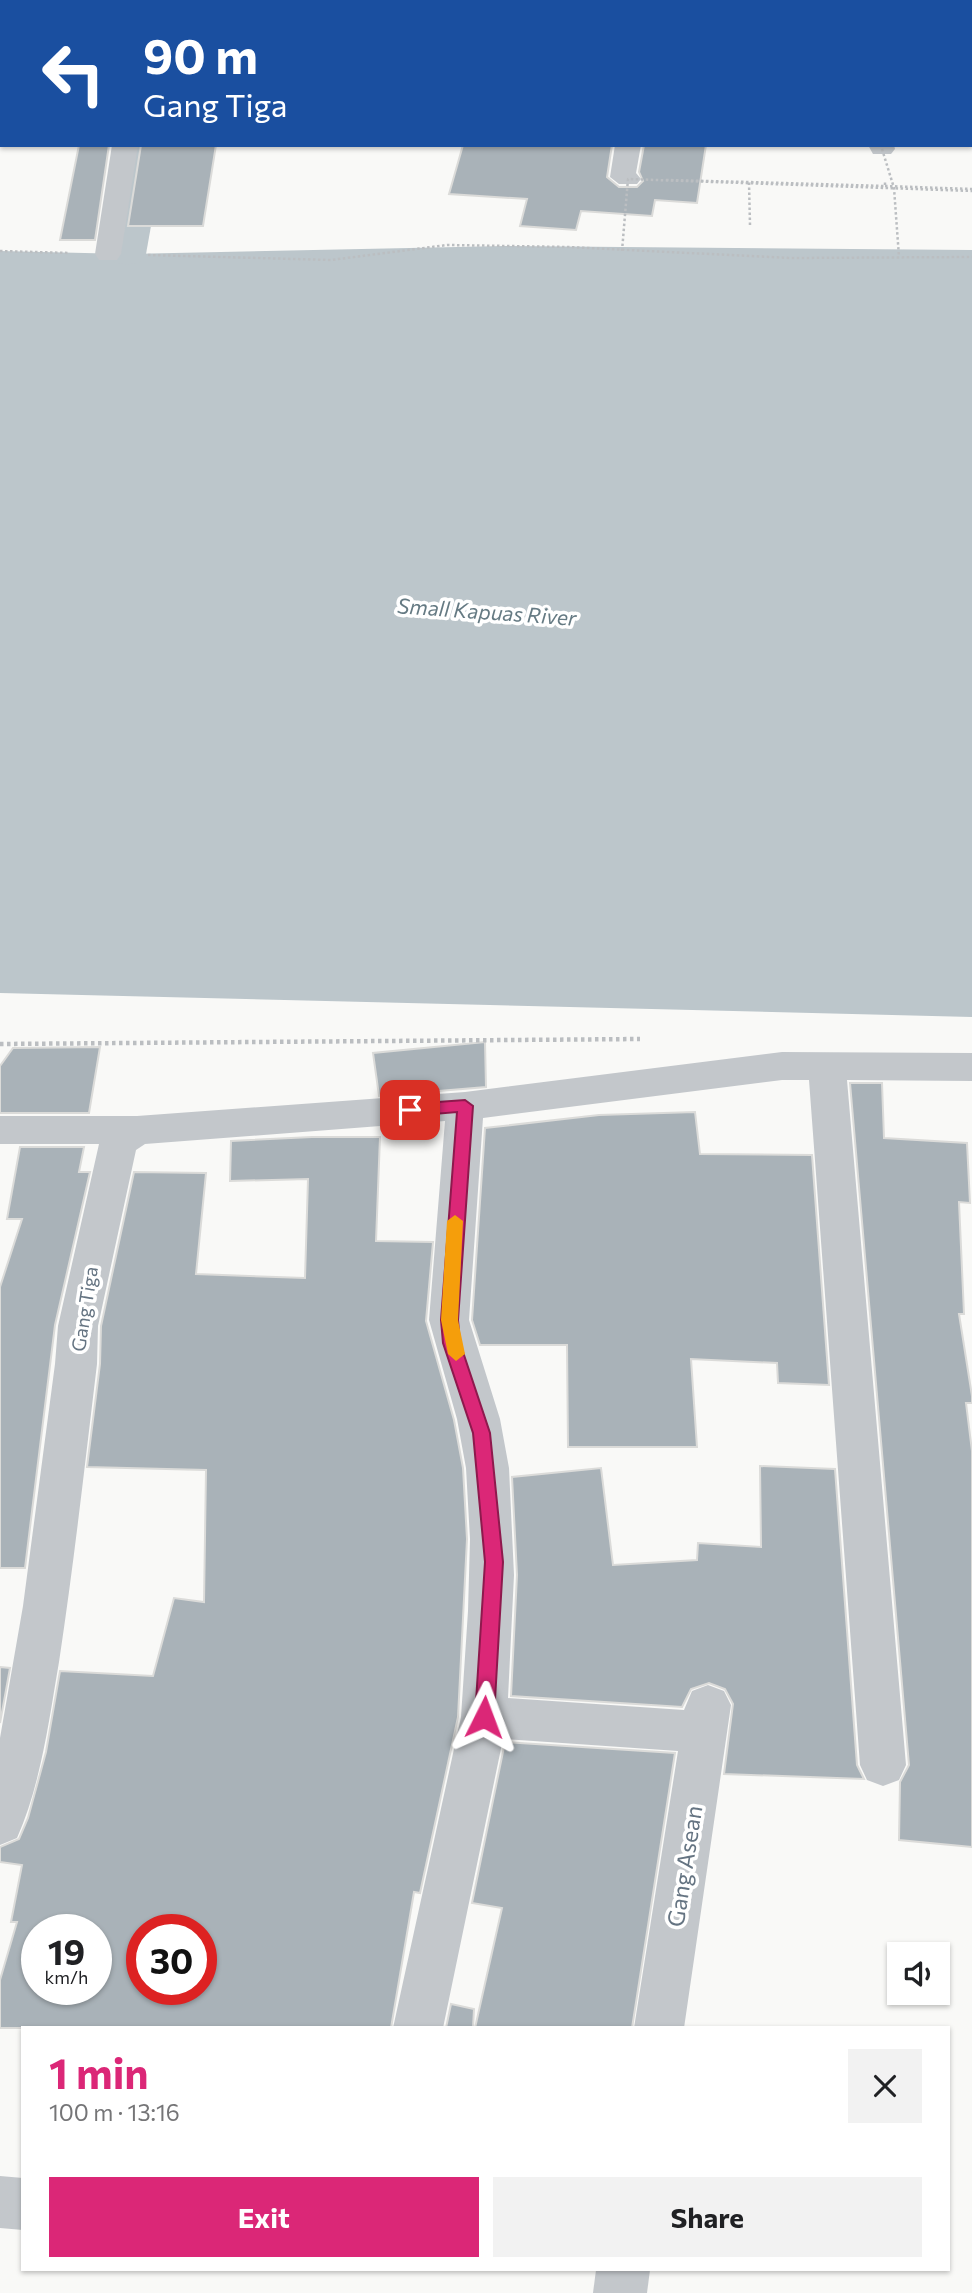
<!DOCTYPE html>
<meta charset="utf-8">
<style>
:root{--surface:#fff;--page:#f2f2f2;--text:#202124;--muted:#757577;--accent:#db2777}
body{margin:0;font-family:Commissioner,sans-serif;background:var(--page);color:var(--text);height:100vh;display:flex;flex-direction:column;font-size:26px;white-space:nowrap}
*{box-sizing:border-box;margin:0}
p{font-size:23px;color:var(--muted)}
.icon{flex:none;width:38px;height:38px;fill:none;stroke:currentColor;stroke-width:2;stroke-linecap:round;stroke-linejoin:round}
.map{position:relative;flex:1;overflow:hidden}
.side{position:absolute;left:21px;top:2026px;width:929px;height:245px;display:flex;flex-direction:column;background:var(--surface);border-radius:0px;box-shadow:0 2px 5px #0004}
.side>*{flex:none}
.banner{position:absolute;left:0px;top:0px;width:973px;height:147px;box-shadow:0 2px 5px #0004;background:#1a4fa0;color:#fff;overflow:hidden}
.controls{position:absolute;left:887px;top:1942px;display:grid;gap:14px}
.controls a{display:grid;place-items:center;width:63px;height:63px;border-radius:0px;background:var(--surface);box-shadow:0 2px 5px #0004;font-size:35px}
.speed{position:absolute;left:21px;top:1914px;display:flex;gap:14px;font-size:35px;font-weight:700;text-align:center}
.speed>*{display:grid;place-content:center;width:91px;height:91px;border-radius:50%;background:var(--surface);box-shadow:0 2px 5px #0004;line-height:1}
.speed small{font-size:18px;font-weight:400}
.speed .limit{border:10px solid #d22;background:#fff;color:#111}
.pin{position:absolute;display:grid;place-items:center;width:60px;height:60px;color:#fff;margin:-30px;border-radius:14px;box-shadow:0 4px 10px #0006}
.me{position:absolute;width:77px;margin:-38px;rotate:3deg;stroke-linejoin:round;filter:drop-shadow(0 0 5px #0008)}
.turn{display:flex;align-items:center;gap:24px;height:147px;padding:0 28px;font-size:32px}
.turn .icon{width:91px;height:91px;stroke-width:2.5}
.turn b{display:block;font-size:49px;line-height:60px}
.round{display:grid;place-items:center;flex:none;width:74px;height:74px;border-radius:0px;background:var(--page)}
.overview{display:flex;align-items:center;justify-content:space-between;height:119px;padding:0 28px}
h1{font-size:42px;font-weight:700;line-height:52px;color:var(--accent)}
.action{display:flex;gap:14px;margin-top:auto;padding:14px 28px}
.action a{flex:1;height:80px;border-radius:0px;background:var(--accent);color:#fff;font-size:28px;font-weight:700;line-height:80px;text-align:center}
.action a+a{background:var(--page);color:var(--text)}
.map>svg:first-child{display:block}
</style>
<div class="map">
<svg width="972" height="2293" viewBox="0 0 972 2293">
<rect width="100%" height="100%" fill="#f9f9f7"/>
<polygon fill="#bcc6cb" points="505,246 972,250 972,1017 0,993 0,251 127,254"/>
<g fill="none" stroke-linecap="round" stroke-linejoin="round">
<g fill="#bcc6cb" fill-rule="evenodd">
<polygon points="181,0 217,0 180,2"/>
<polygon points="133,145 159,145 164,153 146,254 140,262 127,265 114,262 108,254 128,153"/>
</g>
</g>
<g fill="#a9b2b8" stroke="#dbdbd9" stroke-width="2" fill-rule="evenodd">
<polygon points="79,145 109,145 95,240 60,240"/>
<polygon points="141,145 216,145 203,226 128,226"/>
<polygon points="463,145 612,145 607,177 619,187 637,187 643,181 639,172 644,145 706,145 697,203 655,200 652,216 581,211 576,230 520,226 527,199 449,194"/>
<polygon points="485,1042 486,1087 379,1096 373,1053"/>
<polygon points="100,1047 89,1113 0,1113 0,1066 13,1048"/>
<polygon points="850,1083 882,1083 884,1138 967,1143 970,1203 959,1202 964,1314 959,1314 972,1396 972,1403 966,1403 972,1451 972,1847 899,1840 900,1782 909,1765"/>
<polygon points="695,1112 700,1154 812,1155 829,1385 778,1383 777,1363 691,1359 697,1447 568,1447 567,1345 480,1345 472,1320 485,1128 599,1115"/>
<path d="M312,1137H380L376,1241L433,1242L426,1321L454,1420L463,1468L467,1539L458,1717L420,1893L414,1892L391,2028H0V1980L17,1922H11L22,1865L0,1862V1847L19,1839L28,1818L46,1752L60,1671L153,1676L174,1598L204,1602L206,1470L87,1467L100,1364L101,1326L134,1172L206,1173L196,1274L305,1278L308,1179L230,1181L231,1141ZM37,1930H96V1990H37ZM142,1930H201V1990H142Z"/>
<polygon points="20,1147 84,1147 79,1172 90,1172 55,1325 25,1568 0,1568 0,1287 22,1219 7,1219"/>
<polygon points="760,1466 835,1469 857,1765 864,1779 724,1774 733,1704 725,1689 709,1683 691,1689 682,1707 511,1696 517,1575 512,1477 601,1468 613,1565 697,1560 698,1543 761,1547"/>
<polygon points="0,1667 10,1668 0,1723"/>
<polygon points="505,1742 675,1753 632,2028 475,2028 502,1908 472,1903"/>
<polygon points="451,2004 474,2009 473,2028 446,2028"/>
</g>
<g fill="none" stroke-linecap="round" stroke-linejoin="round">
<g stroke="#bbbec1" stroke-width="2.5" stroke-dasharray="2.5 2.5" stroke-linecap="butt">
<polyline points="666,180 749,182"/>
<polyline points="885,186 972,189"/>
<polyline points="750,225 749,182 885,186 885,180"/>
<polyline points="0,251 70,253"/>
<polyline points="148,255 331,260 447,245 567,247 791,258 972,257"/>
</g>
<polyline stroke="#bbbec1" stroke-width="4.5" stroke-dasharray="3.5 3.5" stroke-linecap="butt" points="0,1044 640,1039"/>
<g fill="#c3c7cb" fill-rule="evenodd">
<polygon points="136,0 160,0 135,2"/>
<polygon points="369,0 393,0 394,2 370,2"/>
<rect x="651" y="0" width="24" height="2"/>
<rect x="861" y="0" width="24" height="2"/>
<rect x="971" y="45" width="1" height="15"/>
<polygon points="112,145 138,145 121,254 117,260 99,260 95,254"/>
<polygon points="615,145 641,145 636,173 641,179 637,184 619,184 610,177"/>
<polygon points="868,145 894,145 895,149 891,154 873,154"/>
<path d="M782,1052L972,1053V1081L847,1080L906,1765L899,1780L883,1786L867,1780L860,1765L809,1080H782L483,1118L469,1320L500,1419L509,1468L514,1575L508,1698L684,1710L692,1691L708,1685L724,1691L731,1705L684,2028H634L678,1751L503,1739L443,2028H393L461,1717L468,1611L470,1539L466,1468L457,1419L429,1320L445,1121L145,1144L136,1150L98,1326L97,1364C85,1463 74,1563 59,1662C49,1720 41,1784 17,1838L0,1845V1738L23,1606L55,1364L58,1326L99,1144H0V1116H137L465,1092Z"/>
<polygon points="0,2176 23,2178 23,2230 0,2228"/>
<polygon points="596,2270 650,2270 647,2293 593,2293"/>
</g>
<g stroke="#bbbec1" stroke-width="2.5" stroke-dasharray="2.5 2.5" stroke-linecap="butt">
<polyline points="882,149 894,188 899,257"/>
<polyline points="622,251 628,179 972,191"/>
</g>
</g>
<polygon fill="#db2777" stroke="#8e194d" stroke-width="2" points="465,1100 473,1106 458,1320 460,1343 490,1433 503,1562 494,1717 491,1723 484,1726 477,1723 475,1717 485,1562 473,1433 443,1343 441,1320 457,1112 410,1116 403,1110 410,1104"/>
<polygon fill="#f59e0b" points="455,1215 463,1221 458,1320 465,1354 456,1361 448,1354 441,1320 447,1221"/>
<g text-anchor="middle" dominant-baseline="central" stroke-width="7" stroke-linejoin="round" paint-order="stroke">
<g font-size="19" fill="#657482" stroke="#fff">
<text transform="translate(84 1309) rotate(-81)">Gang Tiga</text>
</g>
<g font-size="21" font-style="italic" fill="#657a83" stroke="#fff">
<text transform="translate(487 611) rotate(4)">Small Kapuas River</text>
</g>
<g font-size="23" fill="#657482" stroke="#fff">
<text transform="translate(684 1866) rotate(-81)">Gang Asean</text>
</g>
</g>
</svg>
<div class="controls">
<a><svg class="icon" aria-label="sound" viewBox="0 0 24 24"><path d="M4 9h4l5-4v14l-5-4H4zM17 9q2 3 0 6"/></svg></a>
</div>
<div class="speed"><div>19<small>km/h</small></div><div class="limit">30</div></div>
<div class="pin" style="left:410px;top:1110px;background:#d93025"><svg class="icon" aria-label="arrive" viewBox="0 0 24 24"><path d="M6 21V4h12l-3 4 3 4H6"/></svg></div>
<svg class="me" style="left:484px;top:1717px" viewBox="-20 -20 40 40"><path d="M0-17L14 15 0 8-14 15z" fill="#db2777" stroke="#fff" stroke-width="4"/></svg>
<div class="banner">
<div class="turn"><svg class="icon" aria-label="left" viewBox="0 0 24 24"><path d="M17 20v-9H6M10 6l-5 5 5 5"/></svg><div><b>90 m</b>Gang Tiga</div></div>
</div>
<section class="side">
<div class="overview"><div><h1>1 min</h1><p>100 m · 13:16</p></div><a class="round"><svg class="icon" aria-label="close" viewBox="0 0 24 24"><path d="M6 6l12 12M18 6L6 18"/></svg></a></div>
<div class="action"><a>Exit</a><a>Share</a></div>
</section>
</div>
